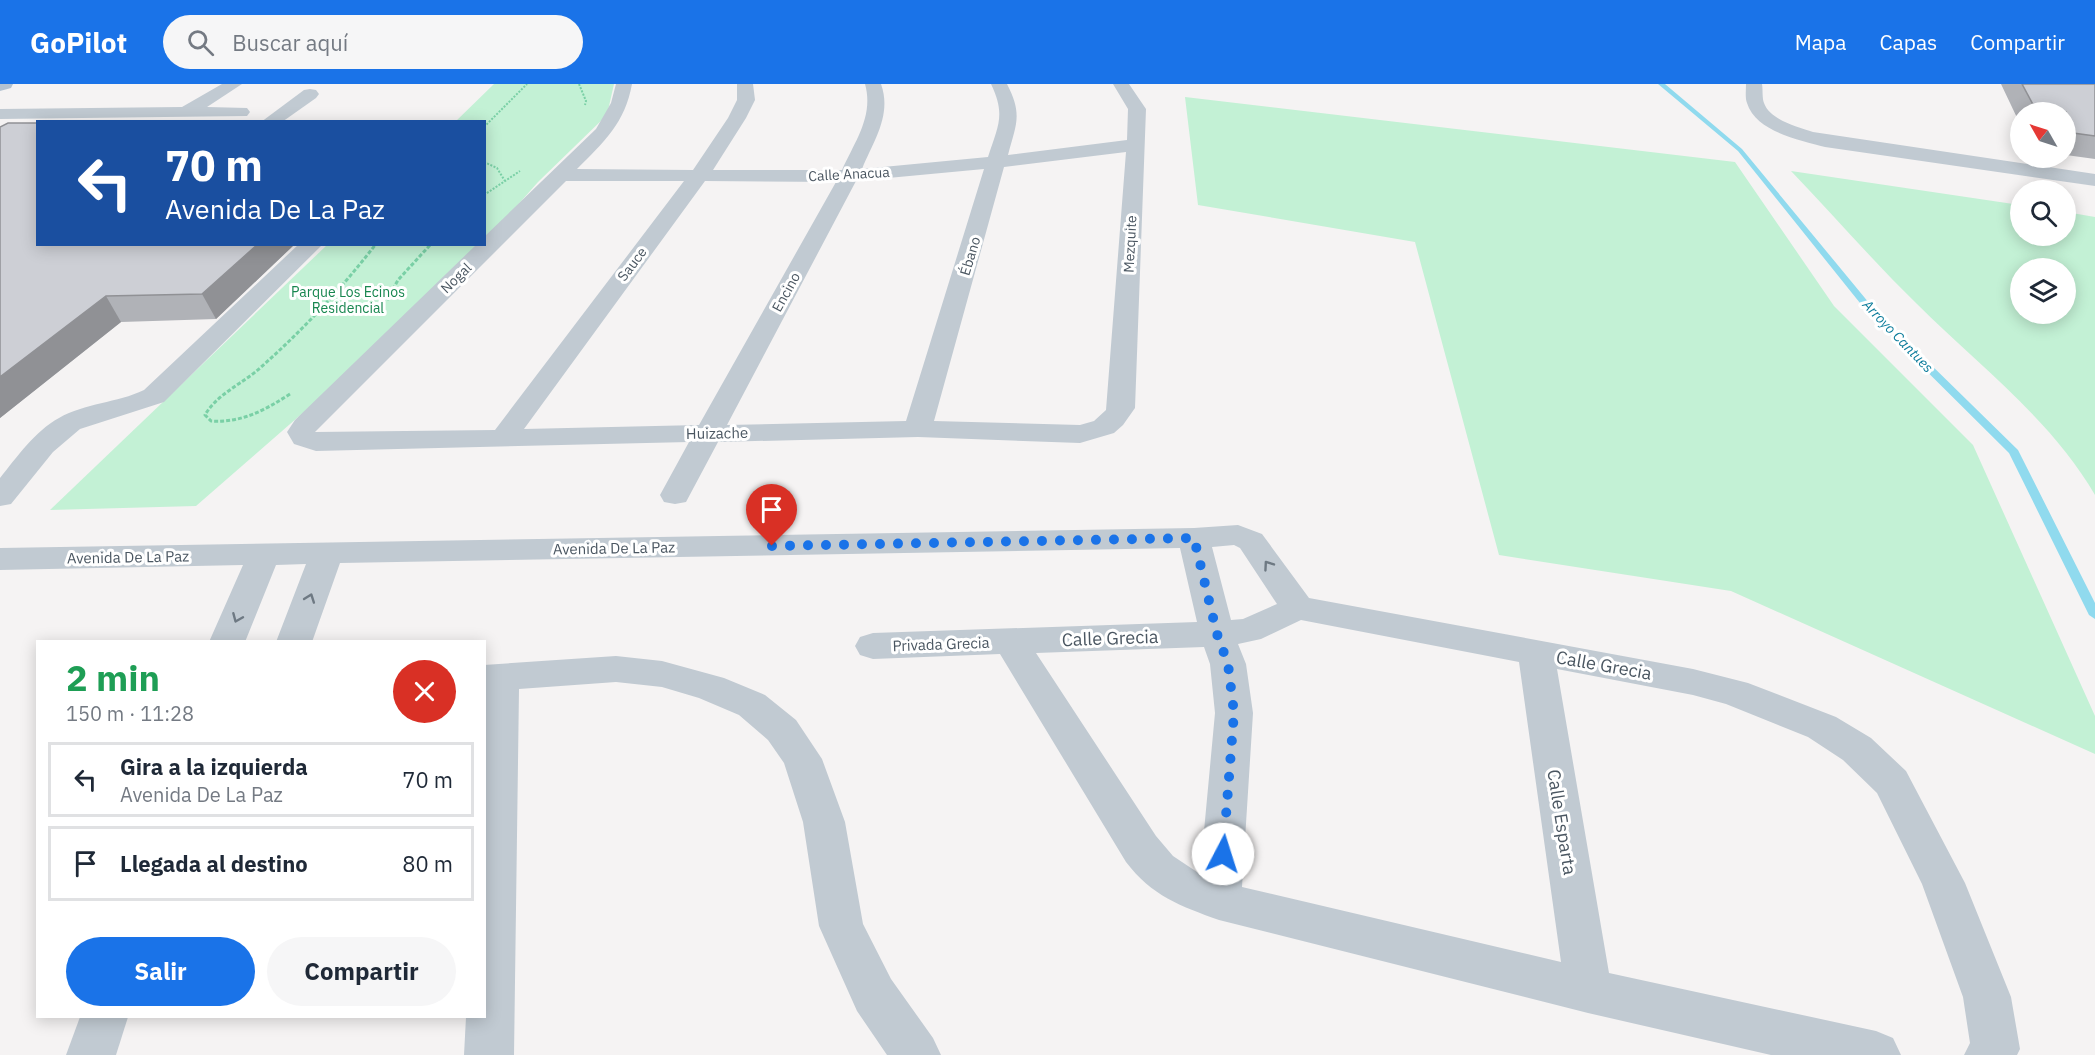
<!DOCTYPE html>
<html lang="es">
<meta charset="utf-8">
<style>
:root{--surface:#fff;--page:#f6f6f7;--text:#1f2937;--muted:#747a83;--line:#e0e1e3;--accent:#1a73e8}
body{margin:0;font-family:"IBM Plex Sans",sans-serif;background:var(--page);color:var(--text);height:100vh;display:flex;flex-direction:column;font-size:22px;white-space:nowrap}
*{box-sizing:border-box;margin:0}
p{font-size:20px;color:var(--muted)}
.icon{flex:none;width:33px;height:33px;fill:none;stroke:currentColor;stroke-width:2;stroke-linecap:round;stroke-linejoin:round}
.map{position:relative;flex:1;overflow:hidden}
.panel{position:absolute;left:36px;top:556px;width:450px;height:378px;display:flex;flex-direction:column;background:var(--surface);border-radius:0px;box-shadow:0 3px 15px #0003}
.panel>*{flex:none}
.hud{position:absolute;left:36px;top:36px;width:450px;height:126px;border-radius:0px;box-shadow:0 3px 15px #0003;background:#1a4fa0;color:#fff;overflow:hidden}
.needle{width:39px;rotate:309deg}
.tools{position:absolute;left:2010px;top:18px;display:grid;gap:12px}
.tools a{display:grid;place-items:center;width:66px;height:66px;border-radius:50%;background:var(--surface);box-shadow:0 3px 15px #0003;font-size:30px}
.pin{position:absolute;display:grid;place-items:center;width:51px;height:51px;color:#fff;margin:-62px -26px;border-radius:50% 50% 50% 0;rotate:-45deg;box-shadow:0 0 6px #0007}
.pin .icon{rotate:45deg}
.me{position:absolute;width:66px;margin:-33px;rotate:5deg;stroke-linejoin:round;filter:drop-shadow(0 0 4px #0008)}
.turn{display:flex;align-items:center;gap:21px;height:126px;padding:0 30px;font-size:27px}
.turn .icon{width:78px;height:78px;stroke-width:2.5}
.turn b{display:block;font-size:42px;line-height:51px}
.round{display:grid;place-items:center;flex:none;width:63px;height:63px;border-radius:32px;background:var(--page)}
.head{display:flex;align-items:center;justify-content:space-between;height:102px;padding:0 30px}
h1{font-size:36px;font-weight:700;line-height:45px;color:#1e9e55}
.primary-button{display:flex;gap:12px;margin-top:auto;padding:12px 30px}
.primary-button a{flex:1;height:69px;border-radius:36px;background:var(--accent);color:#fff;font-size:24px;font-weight:700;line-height:69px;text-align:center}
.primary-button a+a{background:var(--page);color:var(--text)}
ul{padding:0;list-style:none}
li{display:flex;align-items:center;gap:18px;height:75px;margin:0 12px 9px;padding:0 18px;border:3px solid var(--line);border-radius:0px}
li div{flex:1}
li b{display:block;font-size:22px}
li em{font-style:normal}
header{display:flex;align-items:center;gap:36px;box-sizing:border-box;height:84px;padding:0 30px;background:var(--accent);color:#fff}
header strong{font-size:28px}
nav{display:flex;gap:33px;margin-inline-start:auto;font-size:21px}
.search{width:420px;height:54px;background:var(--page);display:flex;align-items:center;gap:15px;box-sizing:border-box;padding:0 21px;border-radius:33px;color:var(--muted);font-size:22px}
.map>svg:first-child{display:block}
</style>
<header>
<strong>GoPilot</strong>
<div class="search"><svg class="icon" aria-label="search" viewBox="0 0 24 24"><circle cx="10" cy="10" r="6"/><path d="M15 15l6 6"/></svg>Buscar aquí</div>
<nav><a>Mapa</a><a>Capas</a><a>Compartir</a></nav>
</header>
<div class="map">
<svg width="2095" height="971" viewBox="0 0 2095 971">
<rect width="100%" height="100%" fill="#f5f3f3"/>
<g fill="#c3f1d5" fill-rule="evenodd">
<polygon points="494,0 614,0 607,31 538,98 485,158 484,38 455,38"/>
<polygon points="1185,13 1735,78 1834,222 1973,361 2095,632 2095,670 1731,507 1499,471 1415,158 1198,121"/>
<path d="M1791,87L2020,121V152H2066V128L2095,133V411C2052,336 1978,281 1917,220C1874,178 1833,131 1791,87ZM2020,184H2066V230H2020Z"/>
<polygon points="327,161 482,161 384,258 196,422 50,426"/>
</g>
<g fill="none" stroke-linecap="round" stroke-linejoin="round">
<polygon fill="#90daee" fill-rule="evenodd" points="1658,0 1665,0 1742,65 1874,225 2018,366 2095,519 2095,535 2089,531 2009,369 1868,229 1738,67"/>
<g stroke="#7ad0a6" stroke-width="2" stroke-dasharray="2 1.5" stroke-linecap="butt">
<polyline points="579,0 586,17 585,21"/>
<polyline points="484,43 527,0"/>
<polyline points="484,78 497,84 505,97"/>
<polyline points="484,111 520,87"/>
</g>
<g stroke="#7ad0a6" stroke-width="3" stroke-dasharray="4 2" stroke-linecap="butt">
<polyline points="387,216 398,196 431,160"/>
<path d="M290,310C265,326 242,339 211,337L205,331C217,310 242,300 260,284C303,246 341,205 376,160"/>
</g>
<g fill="#c1cad2" fill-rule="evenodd">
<polygon points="222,0 242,0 207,23 247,24 250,28 247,32 0,35 0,25 182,23"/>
<path d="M616,0H632C625,39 604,58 577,85L693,86L728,34L737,16V0H753L755,16L746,34L713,86H842C855,57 874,32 865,0H881C892,31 874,56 862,85L988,73C998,42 1006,31 991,0H1007C1023,31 1016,40 1008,71L1127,56L1128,25L1113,0H1129L1146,25L1135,324L1123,341L1114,349L1080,359L918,353L718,358L686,418L675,420L664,418L660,411L689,358L316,367L294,360L287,348L295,336L477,160H484V153L596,45L611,19ZM1126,68L1106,326L1094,337L1080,341L934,337L1004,83ZM984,85L906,337L727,341L856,97ZM566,97H684L495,346L315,348ZM705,97L836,98L699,341L524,345Z"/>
<path d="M1746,0H1762C1763,6 1762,14 1764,19C1770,36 1798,43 1813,48L2095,90V102L1825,63C1800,56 1756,48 1747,19C1745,14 1746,6 1746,0Z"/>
<polygon points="310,5 316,6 319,10 316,14 282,38 261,38 304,6"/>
<path d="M299,160H323L164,318L80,345L53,368L11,420L0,422V394C17,373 35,347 59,334C85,319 117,319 144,306Z"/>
<path d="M1238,441L1262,450L1309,514L1693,585L1748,599L1836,633L1871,654L1906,687L1965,799L2011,913L2020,965L2017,971H1964L1970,959L1963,913L1922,800L1877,709L1843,676L1808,653L1726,620L1693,611L1557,585L1609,889L1876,947L1893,954L1901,971H1771L1588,929L1219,836C1180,822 1152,812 1126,778L1000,570L873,575L860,571L855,562L860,553L873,549L1197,538L1180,464L340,479L312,558H276L306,480L276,481L245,558H209L243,481L0,486V464L1194,444ZM1234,461L1240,464L1277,520L1243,535L1231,536L1212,463ZM1301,536L1519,578L1561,878L1242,803L1253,629L1246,580L1238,560L1261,555ZM1204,563L1210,580L1215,629L1200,790L1173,772L1156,752L1036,569Z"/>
<polygon points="616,572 662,577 724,594 765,611 796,636 822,675 845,738 863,840 891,895 933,954 941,971 887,971 857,927 819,842 803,738 784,679 768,656 739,631 699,614 662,603 616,598 519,605 514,971 464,971 466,933 484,933 484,581"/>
<polygon points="80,933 128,933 116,971 66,971"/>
</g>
<polygon fill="#b3c2d1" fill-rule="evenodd" points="0,0 13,0 11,4 0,7"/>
</g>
<g fill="#b0b2b7">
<polygon points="2001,0 2095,0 2095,75 2066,71 2066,28 2020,28 2020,40"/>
<polygon points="0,43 295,160 216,235 121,238 0,334"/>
</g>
<g fill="#909195">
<polygon points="258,160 295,160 216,235 202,210"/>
<polygon points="106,212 121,238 0,334 0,293"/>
</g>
<g fill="#cdcfd5" stroke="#909195" stroke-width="1.5">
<polygon points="2022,0 2095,0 2095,52 2066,48 2066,28 2037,28"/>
<polygon points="381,37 380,38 259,38"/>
<polygon points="8,39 38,39 38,160 258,160 202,210 106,212 0,293 0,43"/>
</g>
<defs><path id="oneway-chevron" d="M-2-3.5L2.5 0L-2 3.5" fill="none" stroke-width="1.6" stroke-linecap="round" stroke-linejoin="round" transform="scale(1.5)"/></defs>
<g stroke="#6e7983">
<use href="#oneway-chevron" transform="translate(1268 481) rotate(-125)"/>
<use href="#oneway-chevron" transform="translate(310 514) rotate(-70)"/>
<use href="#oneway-chevron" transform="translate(237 534) rotate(113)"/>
</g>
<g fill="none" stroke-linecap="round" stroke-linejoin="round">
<polyline stroke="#1a73e8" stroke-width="10" stroke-dasharray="0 18" points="772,462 1194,454 1217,550 1228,580 1234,629 1223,770"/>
</g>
<g text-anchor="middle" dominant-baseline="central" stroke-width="6" stroke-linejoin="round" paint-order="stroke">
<g font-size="14" fill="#4a5661" stroke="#fff">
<text transform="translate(849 90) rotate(-3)">Calle Anacua</text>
<text transform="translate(1130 160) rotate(-87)">Mezquite</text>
<text transform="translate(970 172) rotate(-73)">Ébano</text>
<text transform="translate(632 180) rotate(-53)">Sauce</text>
<text transform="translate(456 194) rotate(-44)">Nogal</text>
<text transform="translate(786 208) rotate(-61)">Encino</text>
</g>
<g font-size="14" fill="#17864f" stroke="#fff">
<text x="348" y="208">Parque Los Ecinos<tspan x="348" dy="16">Residencial</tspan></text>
</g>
<g font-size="14" font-style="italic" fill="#0c7c9b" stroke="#fff">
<text transform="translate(1898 252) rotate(46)">Arroyo Cantues</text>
</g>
<g font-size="15" fill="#4a5661" stroke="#fff">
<text transform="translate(717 349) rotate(-1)">Huizache</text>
<text transform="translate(614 464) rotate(-1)">Avenida De La Paz</text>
<text transform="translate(128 473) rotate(-1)">Avenida De La Paz</text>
<text transform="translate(941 560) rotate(-2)">Privada Grecia</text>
</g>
<g font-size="18" fill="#4a5661" stroke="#fff">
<text transform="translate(1110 554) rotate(-2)">Calle Grecia</text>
<text transform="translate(1604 581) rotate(10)">Calle Grecia</text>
<text transform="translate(1562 738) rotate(81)">Calle Esparta</text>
</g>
</g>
</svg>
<div class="tools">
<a><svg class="needle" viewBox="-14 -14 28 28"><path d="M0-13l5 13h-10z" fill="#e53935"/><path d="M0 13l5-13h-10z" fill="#747a83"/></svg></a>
<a><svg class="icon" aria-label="search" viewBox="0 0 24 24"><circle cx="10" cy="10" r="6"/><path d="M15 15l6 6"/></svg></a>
<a><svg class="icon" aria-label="layers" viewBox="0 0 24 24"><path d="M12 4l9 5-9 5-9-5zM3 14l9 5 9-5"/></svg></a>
</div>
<div class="pin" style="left:772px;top:462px;background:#d93025"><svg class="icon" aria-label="arrive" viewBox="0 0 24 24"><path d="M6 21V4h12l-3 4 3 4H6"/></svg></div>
<svg class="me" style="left:1223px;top:770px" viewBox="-20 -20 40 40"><circle r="19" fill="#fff"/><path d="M0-13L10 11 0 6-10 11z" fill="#1a73e8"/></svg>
<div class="hud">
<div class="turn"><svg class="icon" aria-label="left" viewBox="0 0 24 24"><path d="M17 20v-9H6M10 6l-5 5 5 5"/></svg><div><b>70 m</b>Avenida De La Paz</div></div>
</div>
<section class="panel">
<div class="head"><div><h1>2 min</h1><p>150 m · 11:28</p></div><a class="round" style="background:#d93025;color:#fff"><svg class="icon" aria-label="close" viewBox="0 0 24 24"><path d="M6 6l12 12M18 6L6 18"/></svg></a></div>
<ul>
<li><svg class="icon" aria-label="left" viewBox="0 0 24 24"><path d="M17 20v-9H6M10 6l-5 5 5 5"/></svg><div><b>Gira a la izquierda</b><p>Avenida De La Paz</p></div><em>70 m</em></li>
<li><svg class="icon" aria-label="arrive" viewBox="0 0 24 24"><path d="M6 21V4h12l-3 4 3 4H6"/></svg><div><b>Llegada al destino</b></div><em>80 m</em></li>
</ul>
<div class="primary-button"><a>Salir</a><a>Compartir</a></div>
</section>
</div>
